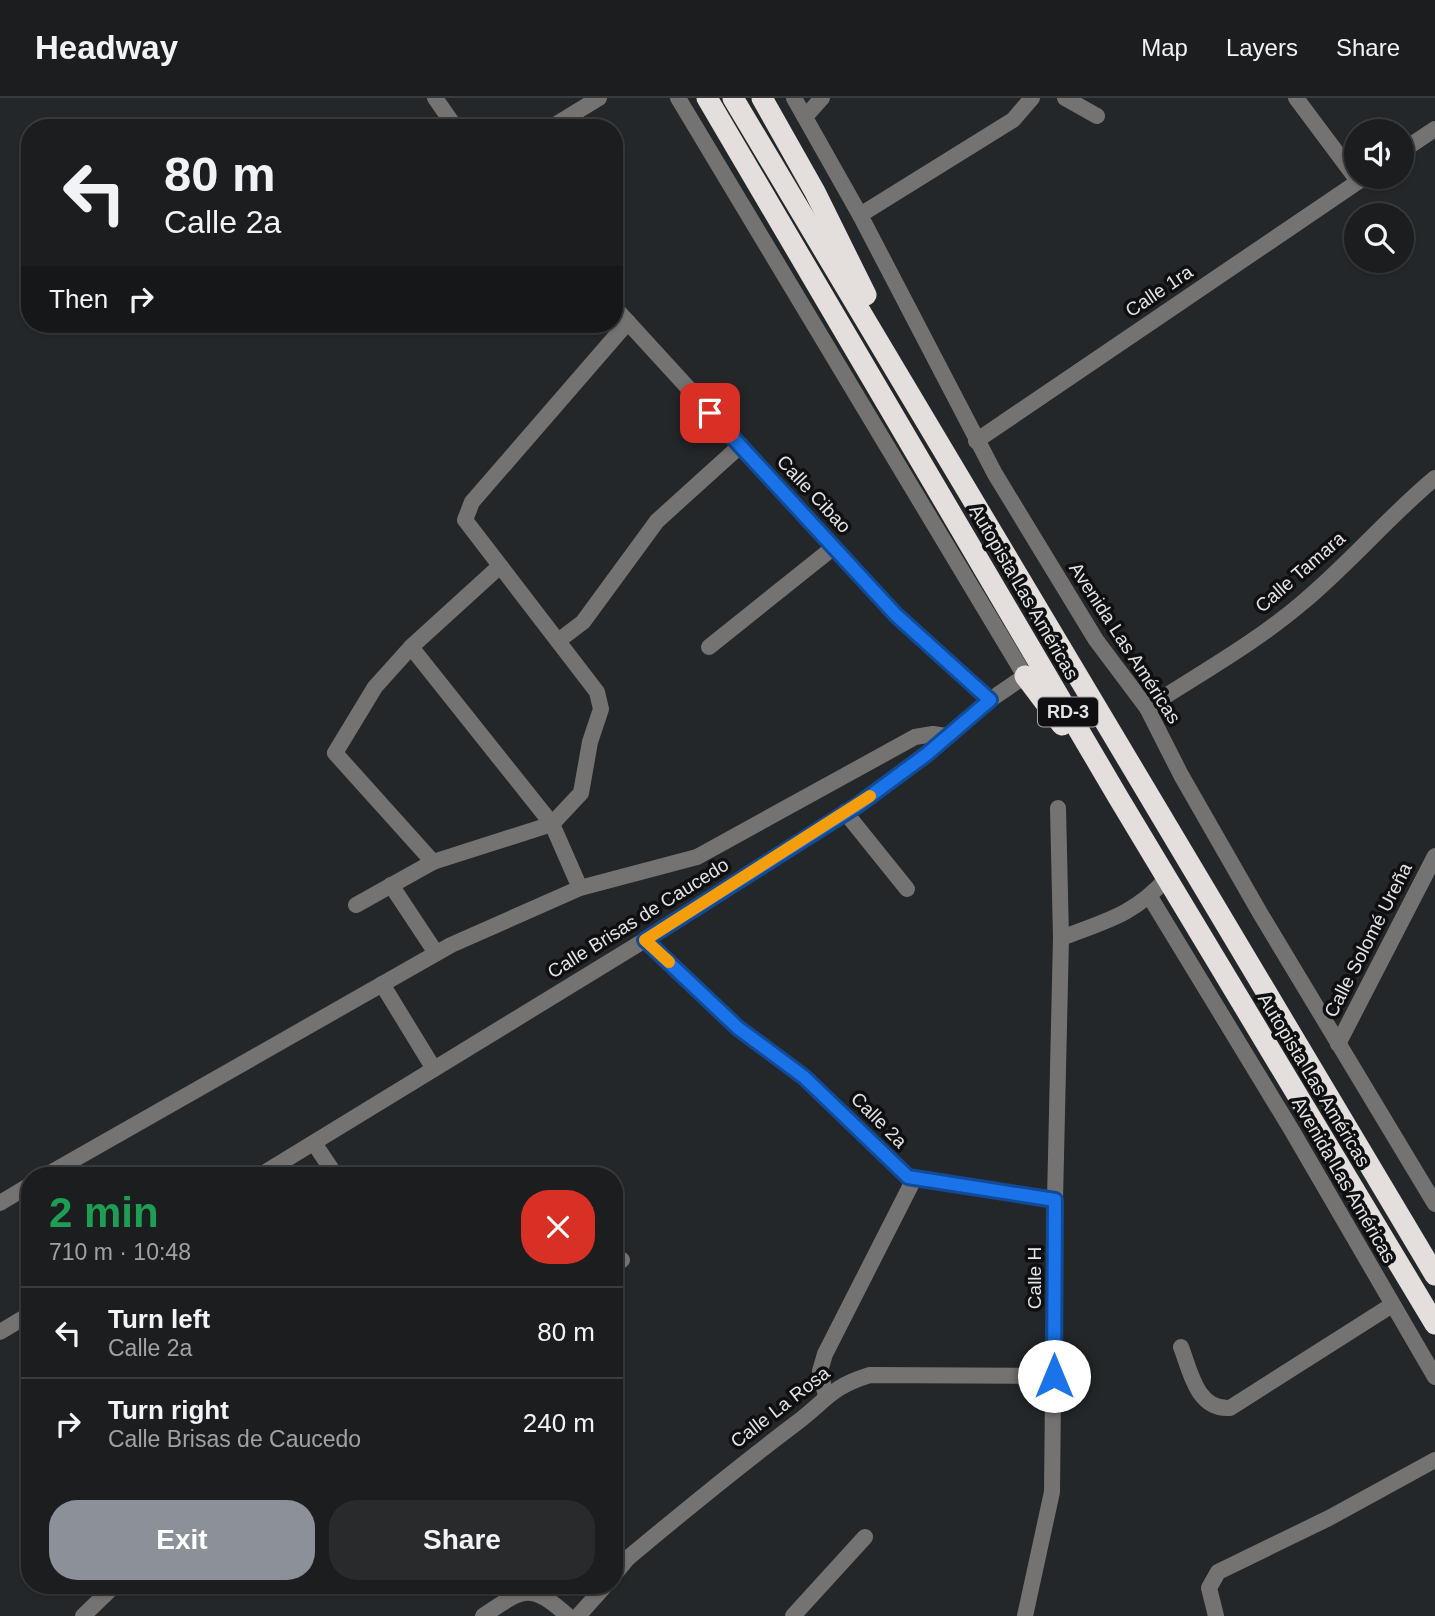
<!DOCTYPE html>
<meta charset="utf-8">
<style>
:root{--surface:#1b1d1f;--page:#282a2c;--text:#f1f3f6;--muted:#a0a2a4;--line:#393b3d;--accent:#8c9099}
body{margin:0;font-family:Helvetica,sans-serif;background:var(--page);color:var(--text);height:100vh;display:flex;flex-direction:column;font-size:26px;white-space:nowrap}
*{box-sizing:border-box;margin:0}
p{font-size:23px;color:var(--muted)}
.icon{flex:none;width:38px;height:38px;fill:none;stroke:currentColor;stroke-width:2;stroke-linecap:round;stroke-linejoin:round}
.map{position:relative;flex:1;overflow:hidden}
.details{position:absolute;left:21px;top:1069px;width:602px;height:427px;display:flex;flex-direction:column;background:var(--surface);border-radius:28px;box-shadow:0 2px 5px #0004,0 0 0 2px var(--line)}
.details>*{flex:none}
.hud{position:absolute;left:21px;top:21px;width:602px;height:214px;border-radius:28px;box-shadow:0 2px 5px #0004,0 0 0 2px var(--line);background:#1b1d1f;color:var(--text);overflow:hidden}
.tools{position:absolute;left:1344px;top:21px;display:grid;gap:14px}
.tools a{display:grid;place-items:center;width:70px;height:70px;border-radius:50%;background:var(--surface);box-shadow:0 2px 5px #0004,0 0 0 2px var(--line);font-size:35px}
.pin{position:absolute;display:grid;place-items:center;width:60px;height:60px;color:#fff;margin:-30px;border-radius:14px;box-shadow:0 4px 10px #0006}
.me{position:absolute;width:77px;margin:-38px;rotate:0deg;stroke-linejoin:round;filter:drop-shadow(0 0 5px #0008)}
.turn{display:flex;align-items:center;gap:24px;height:147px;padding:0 28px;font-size:32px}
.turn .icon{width:91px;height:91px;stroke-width:2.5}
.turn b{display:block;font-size:49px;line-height:60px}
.then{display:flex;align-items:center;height:66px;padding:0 28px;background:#0003;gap:14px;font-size:26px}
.round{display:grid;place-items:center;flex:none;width:74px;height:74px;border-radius:28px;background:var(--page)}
.headline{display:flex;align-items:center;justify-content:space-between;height:119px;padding:0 28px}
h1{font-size:42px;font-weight:700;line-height:52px;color:#1e9e55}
.action{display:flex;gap:14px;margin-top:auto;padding:14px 28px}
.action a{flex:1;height:80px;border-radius:28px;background:var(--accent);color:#fff;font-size:28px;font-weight:700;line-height:80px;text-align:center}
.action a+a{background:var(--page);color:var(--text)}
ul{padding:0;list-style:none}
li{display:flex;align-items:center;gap:21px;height:91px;padding:0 28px;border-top:2px solid var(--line)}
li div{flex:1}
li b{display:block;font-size:26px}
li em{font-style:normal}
header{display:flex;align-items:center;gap:42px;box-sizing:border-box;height:98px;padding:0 35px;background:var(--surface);border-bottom:2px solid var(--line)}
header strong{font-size:33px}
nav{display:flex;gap:38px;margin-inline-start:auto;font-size:24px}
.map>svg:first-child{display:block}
</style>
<header>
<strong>Headway</strong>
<nav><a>Map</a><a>Layers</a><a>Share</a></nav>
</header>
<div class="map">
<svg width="1435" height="1518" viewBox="0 0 1435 1518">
<rect width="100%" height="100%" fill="#242729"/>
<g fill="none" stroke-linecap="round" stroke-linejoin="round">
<g stroke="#757372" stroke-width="16">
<polyline points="435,0 456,30"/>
<polyline points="794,0 860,117 995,376 1096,542 1147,610 1181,677 1260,815 1435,1106"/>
<polyline points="1065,0 1097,18"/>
<polyline points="1296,0 1358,83"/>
<polyline points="805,19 822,0"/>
<polyline points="550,30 599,0"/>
<polyline points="1402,53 1435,31"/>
<polyline points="860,117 1013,22 1032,0"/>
<polyline points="614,209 896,517 990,602"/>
<polyline points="976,343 1365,79"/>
<polyline points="558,543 583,524 657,423 741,347"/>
<polyline points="411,549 552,726 580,790"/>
<polyline points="709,549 834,449"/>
<path d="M1147,610C1199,576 1255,545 1302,505C1349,466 1388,419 1435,380"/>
<polyline points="845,714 907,791"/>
<polyline points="433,764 335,655 375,589 411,549 500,468"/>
<polyline points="391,787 436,855"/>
<polyline points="1150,799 1291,1031 1435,1279"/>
<polyline points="356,807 433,764 552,726 581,695 590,644 601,611 597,594 465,422 472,404 628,224"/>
<path d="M1061,840C1105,823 1134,817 1167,780"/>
<polyline points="645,842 738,930 804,979 908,1079 1055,1102"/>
<polyline points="382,886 434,971"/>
<polyline points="1338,946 1435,758"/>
<polyline points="314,1045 336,1078"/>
<polyline points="45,1078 451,847 580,790 697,759 915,639 933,636 946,638"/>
<polyline points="259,1078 645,842 858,707 927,656 990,602 1025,578 678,0"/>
<polyline points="0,1105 30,1087"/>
<polyline points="614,1168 622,1162"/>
<polyline points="0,1234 30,1216"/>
<path d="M1181,1249C1191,1275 1197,1312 1230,1310L1392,1207"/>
<polyline points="826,1298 820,1273 825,1256 914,1081"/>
<path d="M614,1477L628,1460C683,1414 738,1369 795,1326C826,1303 830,1289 870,1277L1054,1278"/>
<polyline points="83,1518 114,1488"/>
<path d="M483,1518C523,1491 529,1483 568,1518"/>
<polyline points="578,1518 605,1488"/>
<polyline points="793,1518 865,1439"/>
<polyline points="1025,1518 1052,1394 1055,1102 1061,840 1058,710"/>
<polyline points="1216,1518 1209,1490 1218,1474 1329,1420 1435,1362"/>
</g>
<g stroke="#e4dfdd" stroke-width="21">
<polyline points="707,0 1118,699 1435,1226"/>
<polyline points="733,0 1435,1177"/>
<polyline points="762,0 815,94 866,197"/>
<polyline points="1025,578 1062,627"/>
</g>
</g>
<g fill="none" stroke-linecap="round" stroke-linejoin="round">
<defs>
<polyline id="route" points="710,315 896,517 990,602 927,656 858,707 645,842 738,930 804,979 908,1079 1055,1102 1054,1278"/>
</defs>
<use href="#route" stroke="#114b97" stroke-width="18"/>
<use href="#route" stroke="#1a73e8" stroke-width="12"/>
<polyline stroke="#f59e0b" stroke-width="12" points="669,864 645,842 870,698"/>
</g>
<g text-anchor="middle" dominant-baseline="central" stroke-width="7" stroke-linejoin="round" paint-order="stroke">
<rect fill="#0f0f11" stroke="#a3a4a6" stroke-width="2" x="1038" y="599.5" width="60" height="29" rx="5"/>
<g font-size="18" font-weight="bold" fill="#e3e4e6">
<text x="1068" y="614">RD-3</text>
</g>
<g font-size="19" fill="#e3e4e6" stroke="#0f0f11">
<text transform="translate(1159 193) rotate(-34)">Calle 1ra</text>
<text transform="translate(814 396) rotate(47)">Calle Cibao</text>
<text transform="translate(1300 474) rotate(-41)">Calle Tamara</text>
<text transform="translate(1024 494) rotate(60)">Autopista Las Américas</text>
<text transform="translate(1125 545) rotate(57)">Avenida Las Américas</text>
<text transform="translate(638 820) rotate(-32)">Calle Brisas de Caucedo</text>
<text transform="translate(1368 842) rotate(-63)">Calle Solomé Ureña</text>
<text transform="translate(1314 982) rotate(59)">Autopista Las Américas</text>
<text transform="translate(879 1022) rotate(45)">Calle 2a</text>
<text transform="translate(1344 1082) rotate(60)">Avenida Las Américas</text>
<text transform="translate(1034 1180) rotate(-90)">Calle H</text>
<text transform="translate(780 1309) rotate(-38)">Calle La Rosa</text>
</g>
</g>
</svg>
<div class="tools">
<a><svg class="icon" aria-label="sound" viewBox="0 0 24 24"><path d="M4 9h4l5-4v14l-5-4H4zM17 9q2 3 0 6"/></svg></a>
<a><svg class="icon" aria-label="search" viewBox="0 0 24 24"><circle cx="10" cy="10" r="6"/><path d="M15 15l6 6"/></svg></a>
</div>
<div class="pin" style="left:710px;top:315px;background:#d93025"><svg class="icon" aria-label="arrive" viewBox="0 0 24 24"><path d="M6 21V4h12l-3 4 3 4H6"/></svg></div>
<svg class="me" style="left:1054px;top:1278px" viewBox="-20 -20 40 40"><circle r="19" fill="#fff"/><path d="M0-13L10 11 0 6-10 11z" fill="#1a73e8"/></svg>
<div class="hud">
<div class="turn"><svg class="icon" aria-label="left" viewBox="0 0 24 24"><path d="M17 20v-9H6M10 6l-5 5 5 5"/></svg><div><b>80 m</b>Calle 2a</div></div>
<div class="then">Then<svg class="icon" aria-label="right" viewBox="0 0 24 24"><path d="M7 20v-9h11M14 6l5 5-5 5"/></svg></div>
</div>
<section class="details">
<div class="headline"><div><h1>2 min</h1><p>710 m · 10:48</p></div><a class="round" style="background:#d93025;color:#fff"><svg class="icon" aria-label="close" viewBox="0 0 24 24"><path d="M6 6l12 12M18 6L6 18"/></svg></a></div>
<ul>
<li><svg class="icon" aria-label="left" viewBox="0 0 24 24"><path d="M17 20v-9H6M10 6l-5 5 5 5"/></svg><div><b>Turn left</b><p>Calle 2a</p></div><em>80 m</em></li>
<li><svg class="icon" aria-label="right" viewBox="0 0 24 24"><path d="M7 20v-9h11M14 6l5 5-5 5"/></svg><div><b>Turn right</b><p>Calle Brisas de Caucedo</p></div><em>240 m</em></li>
</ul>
<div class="action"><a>Exit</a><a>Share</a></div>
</section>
</div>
